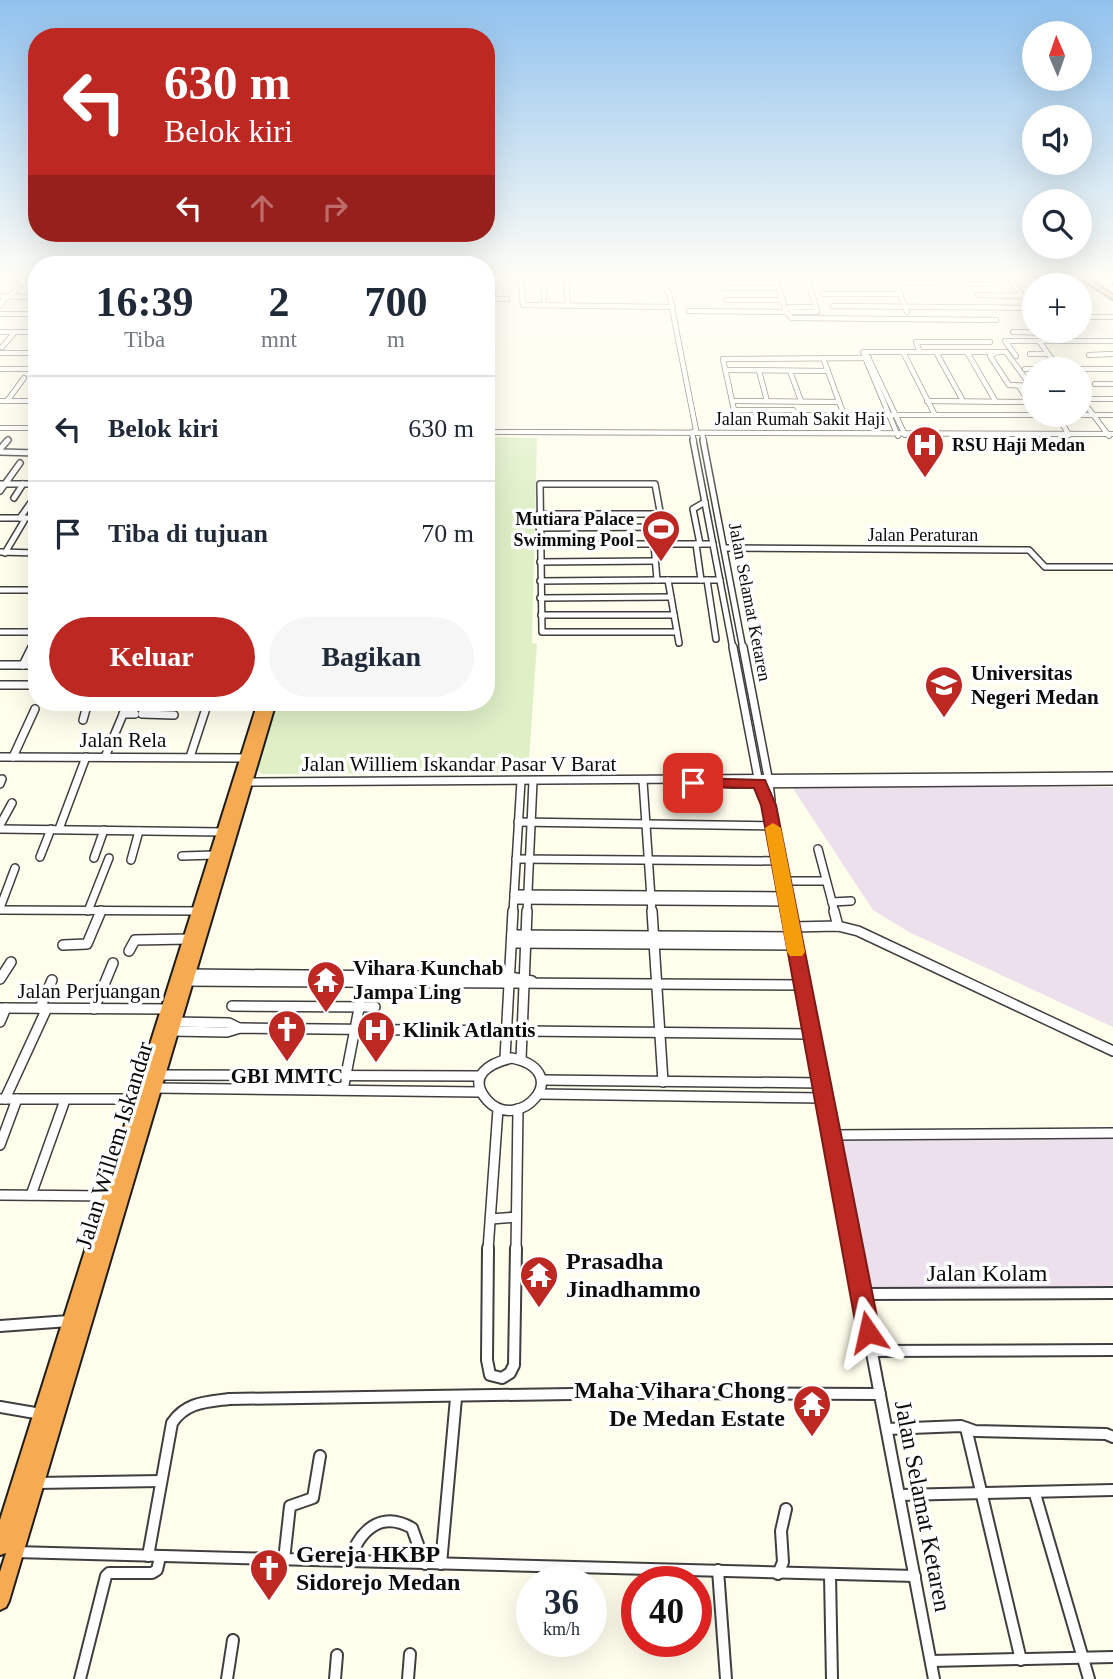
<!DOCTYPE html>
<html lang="id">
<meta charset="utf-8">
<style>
:root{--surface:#fff;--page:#f6f6f7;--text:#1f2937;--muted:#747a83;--line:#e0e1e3;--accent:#be2823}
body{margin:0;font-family:Georgia,serif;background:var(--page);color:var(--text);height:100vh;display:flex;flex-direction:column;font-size:26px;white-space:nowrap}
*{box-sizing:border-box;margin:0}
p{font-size:23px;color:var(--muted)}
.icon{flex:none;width:38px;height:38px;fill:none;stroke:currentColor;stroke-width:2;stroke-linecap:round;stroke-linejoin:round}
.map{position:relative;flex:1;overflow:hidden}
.side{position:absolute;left:28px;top:256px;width:467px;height:455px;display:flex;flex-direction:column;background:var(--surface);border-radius:28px;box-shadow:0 7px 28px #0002}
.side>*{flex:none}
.guide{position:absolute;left:28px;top:28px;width:467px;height:214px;border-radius:28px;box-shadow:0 7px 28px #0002;background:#be2823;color:#fff;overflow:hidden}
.needle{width:46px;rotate:358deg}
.controls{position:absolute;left:1022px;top:21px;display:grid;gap:14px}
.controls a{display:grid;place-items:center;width:70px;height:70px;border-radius:50%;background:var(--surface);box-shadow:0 7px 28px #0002;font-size:35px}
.speed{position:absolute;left:516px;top:1566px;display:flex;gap:14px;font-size:35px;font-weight:700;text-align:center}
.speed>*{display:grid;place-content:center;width:91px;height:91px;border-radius:50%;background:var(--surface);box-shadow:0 7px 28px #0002;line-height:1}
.speed small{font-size:18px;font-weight:400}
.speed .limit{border:10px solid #d22;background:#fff;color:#111}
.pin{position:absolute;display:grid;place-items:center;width:60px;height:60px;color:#fff;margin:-30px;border-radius:14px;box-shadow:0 4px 10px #0006}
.me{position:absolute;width:77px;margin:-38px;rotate:349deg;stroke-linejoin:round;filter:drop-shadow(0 0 5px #0008)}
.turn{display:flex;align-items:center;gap:24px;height:147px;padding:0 21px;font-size:32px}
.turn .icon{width:91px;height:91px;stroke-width:2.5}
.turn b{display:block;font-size:49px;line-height:60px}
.lanes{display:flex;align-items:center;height:66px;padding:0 21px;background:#0003;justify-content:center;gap:35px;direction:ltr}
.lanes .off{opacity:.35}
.eta{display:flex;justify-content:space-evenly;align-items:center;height:119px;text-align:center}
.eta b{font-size:42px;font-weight:700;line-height:49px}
.button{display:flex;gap:14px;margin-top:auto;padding:14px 21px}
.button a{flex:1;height:80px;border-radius:42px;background:var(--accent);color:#fff;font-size:28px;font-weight:700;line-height:80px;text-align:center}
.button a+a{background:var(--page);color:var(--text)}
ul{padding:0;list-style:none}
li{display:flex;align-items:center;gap:21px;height:105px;padding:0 21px;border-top:2px solid var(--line)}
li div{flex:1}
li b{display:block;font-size:26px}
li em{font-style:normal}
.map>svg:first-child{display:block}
</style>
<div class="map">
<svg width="1113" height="1679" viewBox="0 0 1113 1679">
<rect width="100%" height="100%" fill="#fffdec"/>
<g fill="#ebe0eb">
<polygon points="792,787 1113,787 1113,1027 909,932 873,910"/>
<polygon points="1113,1136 1113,1287 868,1290 840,1138"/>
</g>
<polygon fill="#dff0c7" points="487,437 537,438 532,643 537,644 528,773 262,774 256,768 276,702 486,702"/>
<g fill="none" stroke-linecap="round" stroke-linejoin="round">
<defs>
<g id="minor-far4">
<polyline points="0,279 37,280"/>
<polyline points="521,279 523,305 673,307"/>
<polyline points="544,279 544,305"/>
<polyline points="566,279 568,306"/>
<polyline points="659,279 669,293 696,430"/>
<polyline points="776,279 786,312"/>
<polyline points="807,279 816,307"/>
<polyline points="894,279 907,312"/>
<polyline points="1010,279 1034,313"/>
<polyline points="1040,279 1046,285"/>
<polyline points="1060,279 1062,281"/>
<polyline points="1106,279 1110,284"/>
<polyline points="896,283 990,284"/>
<polyline points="724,288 779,288"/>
<polyline points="823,294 901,294"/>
<polyline points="978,295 1023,296"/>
<polyline points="0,296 37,297"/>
<polyline points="9,297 25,280"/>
<polyline points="492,299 507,299"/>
<polyline points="726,300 783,300"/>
<polyline points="0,305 7,296"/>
<polyline points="833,306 1031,308"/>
<polygon points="789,307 816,307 817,312 792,312"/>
<polyline points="689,311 786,312 792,318 996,320"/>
<polyline points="0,314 37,314"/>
<polyline points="1080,317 1113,317"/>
<polyline points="486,324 496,279"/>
<polyline points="0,332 37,332"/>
<polyline points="1013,332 1049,333"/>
<polyline points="1051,335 1066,335 1064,331"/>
<polyline points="1039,341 1059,369"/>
<polyline points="2,347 15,332"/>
<polyline points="903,352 935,415"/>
<polyline points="920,352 916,342 990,342"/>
<polyline points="936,352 963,401"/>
<polyline points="967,352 996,402"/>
<polygon points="997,352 1006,352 1031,386 1009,385 990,356"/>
<polyline points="0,353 37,353"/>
<polyline points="1030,354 1048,354"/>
<polyline points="864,355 898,436"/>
<polyline points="1089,355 1113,354"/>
<polyline points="1016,356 1005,341 1113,341"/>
<polyline points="823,358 844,415"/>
<polyline points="869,358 723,359 734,410 739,418 797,415 1049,415"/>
<polyline points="0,369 37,369"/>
<polyline points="1025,369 1113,369"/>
<polyline points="726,370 828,371"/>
<polyline points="759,371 767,401"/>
<polyline points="790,371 801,401"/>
<polyline points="1095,384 1113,384"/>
<polyline points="1019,386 1034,411"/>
<polyline points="1080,397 1109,436"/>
<polyline points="1080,399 1113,399"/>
<polyline points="0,401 37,401"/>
<polyline points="7,401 24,378"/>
<polyline points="733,401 839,402"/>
<polyline points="927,401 1029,402"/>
<polyline points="734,410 793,410 797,415"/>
<polyline points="1057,415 1113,415"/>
<polyline points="1057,415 1069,435"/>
<polyline points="0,428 37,428"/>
<polyline points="486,432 1113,434"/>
<polyline points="702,433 704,442"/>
<polyline points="905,435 868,357 863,352 997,352"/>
<polyline points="694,442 692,433 696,430"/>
</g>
<g id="minor-far3">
<polyline points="693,440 733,649"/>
<polyline points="703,440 743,649"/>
<polyline points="0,449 8,440"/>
<polyline points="0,452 37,453"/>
<polyline points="0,484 37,484"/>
<polyline points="0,491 20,463"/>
<polyline points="14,498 23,484"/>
<polyline points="539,514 661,514"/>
<polyline points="0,518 37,518"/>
<polyline points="20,518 34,498"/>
<polyline points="539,528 663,527"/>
<polyline points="540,544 713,544"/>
<polyline points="654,544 657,580 720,580"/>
<polyline points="666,544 655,484 540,484 542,632 677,632"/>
<polyline points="696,544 701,580"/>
<polyline points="700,544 693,509 705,502"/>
<polyline points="724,548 1029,550 1045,567 1113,567"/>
<polyline points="0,552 37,553"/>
<polyline points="5,553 24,521"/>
<polyline points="31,553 37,543"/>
<polyline points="540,562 655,561"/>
<polyline points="668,580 679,643"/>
<polyline points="707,580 716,639"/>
<polyline points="540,581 657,580"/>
<polyline points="0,590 37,590"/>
<polyline points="540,598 671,597"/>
<polyline points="541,615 674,615"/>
<polyline points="0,632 37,632"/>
<polyline points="31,649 37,637"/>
</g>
<g id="minor-far2">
<polyline points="733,647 758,778"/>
<polyline points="743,647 768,777"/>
<polyline points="0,665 37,665"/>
<polyline points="23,665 32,647"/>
<polyline points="0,685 37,685"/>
<polyline points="147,702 142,714 174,715"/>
<polyline points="123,714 135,714"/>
<polyline points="83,720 88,702"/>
<polyline points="0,757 246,758"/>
<polyline points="13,757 35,709"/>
<polyline points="105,757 127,705"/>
<polyline points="190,757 208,702"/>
<polyline points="643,781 652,913"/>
<polyline points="685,781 732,784 1113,781"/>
<polyline points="246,782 1113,776"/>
<polyline points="760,783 769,808 789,913"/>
<polyline points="0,784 2,779"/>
<polyline points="768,805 771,800 769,783"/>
<polyline points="518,822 772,826"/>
<polyline points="0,825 12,803"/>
<polyline points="0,829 222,832"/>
<polyline points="59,829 86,757"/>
<polyline points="818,849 835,913"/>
<polyline points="182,856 215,855"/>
<polyline points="40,857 51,829"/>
<polyline points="94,858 104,830"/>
<polyline points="516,859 779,861"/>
<polyline points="131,860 139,831"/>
<polyline points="783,881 826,881"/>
<polyline points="514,894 786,896"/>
<polyline points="514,900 787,902"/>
<polyline points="832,902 851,901"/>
<polyline points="0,908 15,868"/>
<polyline points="0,910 198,911"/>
<polyline points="88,911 109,858"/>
<polyline points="513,913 521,781"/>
<polyline points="527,913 533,781"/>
</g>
<g id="minor-far1">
<polyline points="652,911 663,1082"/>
<polyline points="789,911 853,1250"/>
<polyline points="834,911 838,926"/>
<polyline points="792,927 838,926 858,931 1113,1051"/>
<polyline points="512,935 793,937"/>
<polyline points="512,943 795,945"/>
<polyline points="63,945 87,944 101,911"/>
<polyline points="129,951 135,940 189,939"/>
<polyline points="187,974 510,977 532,981"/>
<polyline points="0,979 11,962"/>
<polyline points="184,981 802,985"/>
<polyline points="232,1006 375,1007"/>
<polyline points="0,1008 171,1009"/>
<polyline points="40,1008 52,980"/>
<polyline points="94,1009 113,963"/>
<polyline points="0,1022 6,1008"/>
<polyline points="174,1022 229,1023 239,1028"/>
<polyline points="172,1031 227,1032 240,1028 507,1031"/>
<polyline points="522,1031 812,1034"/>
<polyline points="505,1058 513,911"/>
<path d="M512,1058C577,1072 518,1135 487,1100C466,1076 490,1063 512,1058Z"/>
<polyline points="521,1059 527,911"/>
<polyline points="158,1075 480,1076"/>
<polyline points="542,1080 821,1083"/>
<polyline points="155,1088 480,1092"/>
<polyline points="343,1090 364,983"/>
<polyline points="540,1094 824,1098"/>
<polyline points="0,1099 139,1099"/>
<polyline points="5,1099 47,1008"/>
<polyline points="831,1135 1113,1133"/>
<polyline points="0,1145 17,1099"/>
<polyline points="0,1195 111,1196"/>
<polyline points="31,1195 65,1100"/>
<polyline points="491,1219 516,1217"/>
<polyline points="488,1250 498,1109"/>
<polyline points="516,1250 518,1109"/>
</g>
<g id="minor">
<polyline points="488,1248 487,1360 490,1375 502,1378 510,1373 514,1365 516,1248"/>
<polyline points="852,1248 934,1679"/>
<polyline points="861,1294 1113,1293"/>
<polyline points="0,1326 69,1321"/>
<polyline points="872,1351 1113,1350"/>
<polyline points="0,1407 41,1414"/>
<polyline points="966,1428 1021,1660"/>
<polyline points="887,1429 961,1426 975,1431 1106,1434 1113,1437"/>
<polyline points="36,1483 161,1481"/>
<polyline points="1035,1494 1089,1679"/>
<polyline points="899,1495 1113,1490"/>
<polyline points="15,1552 915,1576"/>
<path d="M148,1556L172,1423C186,1402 206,1402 229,1399L636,1393L880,1394"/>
<polyline points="284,1560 290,1506 313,1498 320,1456"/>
<path d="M349,1562C359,1531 380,1510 412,1528L425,1564"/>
<polyline points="441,1564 456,1398"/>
<polyline points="718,1570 726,1679"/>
<polyline points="778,1574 783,1562 781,1531 786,1509"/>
<polyline points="830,1575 832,1679"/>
<polyline points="931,1661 1113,1657"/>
<polyline points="80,1679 106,1576 109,1573 152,1573 157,1570 160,1557"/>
<polyline points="227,1679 233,1640"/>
<polyline points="335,1679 337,1655"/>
<polyline points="408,1679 410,1654"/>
</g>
<g id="highway">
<polygon points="1082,279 1088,279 1113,295 1113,299"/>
<polygon points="258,702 276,702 9,1601 6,1607 0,1610 0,1572 6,1553 0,1555 0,1520"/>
</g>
</defs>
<use href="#minor-far4" stroke="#3f3f3f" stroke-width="6"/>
<use href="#minor-far3" stroke="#3f3f3f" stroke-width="8"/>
<use href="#minor-far2" stroke="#3f3f3f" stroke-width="10"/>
<use href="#minor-far1" stroke="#3f3f3f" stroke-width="12"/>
<use href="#minor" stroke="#3f3f3f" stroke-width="14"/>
<use href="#highway" stroke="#1d1d1d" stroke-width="4"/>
<use href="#minor-far4" stroke="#fff" stroke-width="4.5"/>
<use href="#minor-far3" stroke="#fff" stroke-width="5"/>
<use href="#minor-far2" stroke="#fff" stroke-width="7"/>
<use href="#minor-far1" stroke="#fff" stroke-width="9"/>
<use href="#minor" stroke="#fff" stroke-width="10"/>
<use href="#highway" fill="#f6ab52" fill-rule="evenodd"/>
</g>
<linearGradient id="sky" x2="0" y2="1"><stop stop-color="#91c2ee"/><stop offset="0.54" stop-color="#fffef6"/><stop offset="1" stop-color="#fffef6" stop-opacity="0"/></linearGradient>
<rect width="1113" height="514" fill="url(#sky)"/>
<polygon fill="#be2823" stroke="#7c1a17" stroke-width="2" points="693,778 765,780 776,805 880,1332 876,1340 868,1343 860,1340 857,1332 761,805 754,788 687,786 685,783"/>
<polygon fill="#f59e0b" points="773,823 781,828 805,952 802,956 790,956 787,952 765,828"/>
<defs>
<symbol id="hospital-pin" viewBox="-11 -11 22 30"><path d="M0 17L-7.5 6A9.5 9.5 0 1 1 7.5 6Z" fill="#be2823" stroke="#fff"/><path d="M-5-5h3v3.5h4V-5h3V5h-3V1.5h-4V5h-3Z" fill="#fff"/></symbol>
<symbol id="stadium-pin" viewBox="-11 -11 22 30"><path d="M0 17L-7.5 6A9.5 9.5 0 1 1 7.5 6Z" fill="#be2823" stroke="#fff"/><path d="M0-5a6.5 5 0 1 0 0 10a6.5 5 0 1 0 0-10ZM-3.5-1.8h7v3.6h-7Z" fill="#fff"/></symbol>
<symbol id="university-pin" viewBox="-11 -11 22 30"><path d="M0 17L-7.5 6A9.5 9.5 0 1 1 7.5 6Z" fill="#be2823" stroke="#fff"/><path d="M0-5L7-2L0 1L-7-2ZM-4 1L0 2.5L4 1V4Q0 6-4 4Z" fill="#fff"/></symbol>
<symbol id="temple-pin" viewBox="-11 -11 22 30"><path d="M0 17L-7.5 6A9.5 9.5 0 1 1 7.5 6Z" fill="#be2823" stroke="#fff"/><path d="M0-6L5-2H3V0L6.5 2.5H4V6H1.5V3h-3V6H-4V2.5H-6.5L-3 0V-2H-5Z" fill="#fff"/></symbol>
<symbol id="church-pin" viewBox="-11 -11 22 30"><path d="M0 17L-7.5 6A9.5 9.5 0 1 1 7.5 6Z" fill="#be2823" stroke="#fff"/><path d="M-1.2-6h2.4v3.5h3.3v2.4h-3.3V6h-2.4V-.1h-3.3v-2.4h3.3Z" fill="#fff"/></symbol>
</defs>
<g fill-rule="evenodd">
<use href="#hospital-pin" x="903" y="423" width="44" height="60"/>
<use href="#stadium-pin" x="639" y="507" width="44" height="60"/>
<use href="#university-pin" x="922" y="663" width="44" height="60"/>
<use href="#temple-pin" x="304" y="958" width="44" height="60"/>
<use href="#church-pin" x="265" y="1007" width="44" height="60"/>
<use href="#hospital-pin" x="354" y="1008" width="44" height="60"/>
<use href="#temple-pin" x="517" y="1253" width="44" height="60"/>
<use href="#temple-pin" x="790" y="1382" width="44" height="60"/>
<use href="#church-pin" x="247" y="1546" width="44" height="60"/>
</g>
<g text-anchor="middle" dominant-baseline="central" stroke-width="7" stroke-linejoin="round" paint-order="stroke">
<g font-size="18" fill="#0c0c0c" stroke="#fff">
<text x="800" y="419">Jalan Rumah Sakit Haji</text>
<text x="923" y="535">Jalan Peraturan</text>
<text transform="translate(750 602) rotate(79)">Jalan Selamat Ketaren</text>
</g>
<g font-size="18" font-weight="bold" fill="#0c0c0c" stroke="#fff" text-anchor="start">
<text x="952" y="445">RSU Haji Medan</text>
<text x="634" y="519" text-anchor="end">Mutiara Palace<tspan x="634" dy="21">Swimming Pool</tspan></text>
</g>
<g font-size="21" font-weight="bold" fill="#0c0c0c" stroke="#fff" text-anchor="start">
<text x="971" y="673">Universitas<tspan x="971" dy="24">Negeri Medan</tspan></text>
<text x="353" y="968">Vihara Kunchab<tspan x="353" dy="24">Jampa Ling</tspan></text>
<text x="403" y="1030">Klinik Atlantis</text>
<text x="287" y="1076" text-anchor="middle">GBI MMTC</text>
</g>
<g font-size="21" fill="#0c0c0c" stroke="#fff">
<text x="123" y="740">Jalan Rela</text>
<text x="459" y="764">Jalan Williem Iskandar Pasar V Barat</text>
<text x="89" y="991">Jalan Perjuangan</text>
</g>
<g font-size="24" fill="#0c0c0c" stroke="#fff">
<text transform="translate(114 1145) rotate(-73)">Jalan Willem Iskandar</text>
<text x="987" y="1273">Jalan Kolam</text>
<text transform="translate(923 1506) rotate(79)">Jalan Selamat Ketaren</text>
</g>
<g font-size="24" font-weight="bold" fill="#0c0c0c" stroke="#fff" text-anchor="start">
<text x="566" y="1261">Prasadha<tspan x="566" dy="28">Jinadhammo</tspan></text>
<text x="785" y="1390" text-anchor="end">Maha Vihara Chong<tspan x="785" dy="28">De Medan Estate</tspan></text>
<text x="296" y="1554">Gereja HKBP<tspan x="296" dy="28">Sidorejo Medan</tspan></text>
</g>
</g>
</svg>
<div class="controls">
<a><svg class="needle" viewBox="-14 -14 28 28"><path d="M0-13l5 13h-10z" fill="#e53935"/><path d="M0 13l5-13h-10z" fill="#747a83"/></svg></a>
<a><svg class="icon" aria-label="sound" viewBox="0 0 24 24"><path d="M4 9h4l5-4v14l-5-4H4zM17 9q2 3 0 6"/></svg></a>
<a><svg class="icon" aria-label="search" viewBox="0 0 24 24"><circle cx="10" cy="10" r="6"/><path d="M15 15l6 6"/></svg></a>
<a>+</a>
<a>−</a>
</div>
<div class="speed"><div>36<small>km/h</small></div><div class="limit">40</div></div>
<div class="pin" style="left:693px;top:783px;background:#d93025"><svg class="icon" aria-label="arrive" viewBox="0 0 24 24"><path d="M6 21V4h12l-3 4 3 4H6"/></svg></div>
<svg class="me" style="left:868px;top:1332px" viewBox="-20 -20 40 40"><path d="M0-17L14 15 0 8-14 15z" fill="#be2823" stroke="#fff" stroke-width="4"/></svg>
<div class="guide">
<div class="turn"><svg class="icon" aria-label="left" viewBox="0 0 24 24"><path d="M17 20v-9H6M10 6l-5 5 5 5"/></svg><div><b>630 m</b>Belok kiri</div></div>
<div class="lanes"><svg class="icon" aria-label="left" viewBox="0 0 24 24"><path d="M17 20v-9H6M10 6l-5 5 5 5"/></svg><svg class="icon off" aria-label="ahead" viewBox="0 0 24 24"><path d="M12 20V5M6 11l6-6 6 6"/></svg><svg class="icon off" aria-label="right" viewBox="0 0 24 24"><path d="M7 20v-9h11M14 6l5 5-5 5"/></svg></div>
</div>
<section class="side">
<div class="eta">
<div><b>16:39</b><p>Tiba</p></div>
<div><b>2</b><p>mnt</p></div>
<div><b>700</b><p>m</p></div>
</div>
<ul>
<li><svg class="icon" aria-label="left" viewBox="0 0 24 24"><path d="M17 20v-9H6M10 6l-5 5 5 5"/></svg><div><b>Belok kiri</b></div><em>630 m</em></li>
<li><svg class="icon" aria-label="arrive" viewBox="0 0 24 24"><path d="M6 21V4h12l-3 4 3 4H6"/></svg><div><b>Tiba di tujuan</b></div><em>70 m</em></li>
</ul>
<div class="button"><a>Keluar</a><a>Bagikan</a></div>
</section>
</div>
